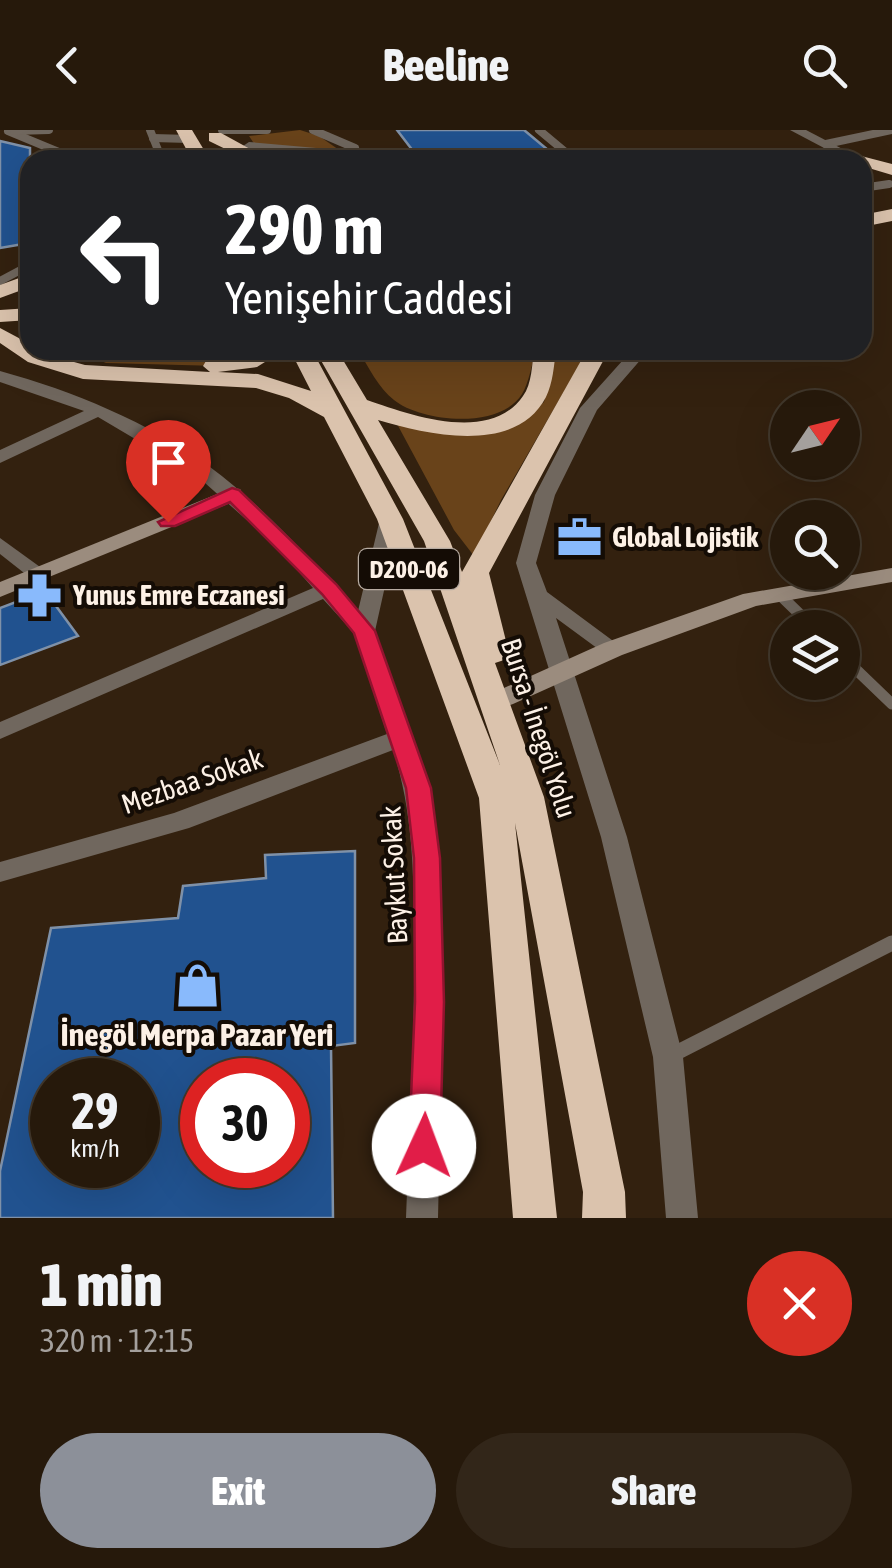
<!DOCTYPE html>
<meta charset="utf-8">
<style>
:root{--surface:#26190b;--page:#322619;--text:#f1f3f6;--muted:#a4a09d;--line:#42382c;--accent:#8c9099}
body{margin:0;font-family:"Asap Condensed",sans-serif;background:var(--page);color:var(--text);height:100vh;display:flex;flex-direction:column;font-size:38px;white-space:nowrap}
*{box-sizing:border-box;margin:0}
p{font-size:32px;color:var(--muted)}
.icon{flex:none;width:55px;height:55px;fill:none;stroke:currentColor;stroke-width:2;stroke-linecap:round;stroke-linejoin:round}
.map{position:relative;height:1088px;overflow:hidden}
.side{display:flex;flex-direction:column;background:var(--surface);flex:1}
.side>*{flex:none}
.hud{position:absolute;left:20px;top:20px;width:852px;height:210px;border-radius:30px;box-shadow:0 10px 40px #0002,0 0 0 2px var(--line);background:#202124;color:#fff;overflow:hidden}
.needle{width:65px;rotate:55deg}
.fabs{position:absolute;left:770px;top:260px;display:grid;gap:20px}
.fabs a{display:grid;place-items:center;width:90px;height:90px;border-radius:50%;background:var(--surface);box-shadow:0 10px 40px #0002,0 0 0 2px var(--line);font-size:50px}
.speed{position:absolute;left:30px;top:928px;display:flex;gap:20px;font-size:50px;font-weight:700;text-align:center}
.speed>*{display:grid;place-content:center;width:130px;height:130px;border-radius:50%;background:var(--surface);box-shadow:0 10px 40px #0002,0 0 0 2px var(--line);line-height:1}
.speed small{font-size:25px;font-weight:400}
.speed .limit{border:15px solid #d22;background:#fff;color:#111}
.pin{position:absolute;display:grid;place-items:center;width:85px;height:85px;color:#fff;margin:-102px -42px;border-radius:50% 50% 50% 0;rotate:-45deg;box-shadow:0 0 10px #0007}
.pin .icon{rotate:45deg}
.me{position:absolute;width:110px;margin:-55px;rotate:2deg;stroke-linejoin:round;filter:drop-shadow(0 0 8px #0008)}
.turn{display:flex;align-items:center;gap:35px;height:210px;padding:0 40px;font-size:45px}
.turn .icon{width:130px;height:130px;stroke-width:2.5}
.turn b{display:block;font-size:70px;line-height:85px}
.round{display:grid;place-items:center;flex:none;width:105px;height:105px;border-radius:52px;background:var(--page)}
.overview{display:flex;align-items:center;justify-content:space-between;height:170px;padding:0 40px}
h1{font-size:60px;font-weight:800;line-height:75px}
.cta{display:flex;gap:20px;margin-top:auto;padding:20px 40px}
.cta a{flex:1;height:115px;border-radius:60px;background:var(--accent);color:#fff;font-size:40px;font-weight:800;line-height:115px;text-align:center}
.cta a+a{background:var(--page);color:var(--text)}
header{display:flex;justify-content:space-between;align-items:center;height:130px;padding:0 40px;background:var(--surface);font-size:45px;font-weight:800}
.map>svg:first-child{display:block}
</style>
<header><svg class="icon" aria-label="back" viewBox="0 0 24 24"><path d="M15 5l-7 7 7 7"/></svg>Beeline<svg class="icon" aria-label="search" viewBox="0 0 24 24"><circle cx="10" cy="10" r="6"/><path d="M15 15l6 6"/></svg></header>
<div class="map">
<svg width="892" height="1088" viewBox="0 0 892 1088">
<rect width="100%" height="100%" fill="#33210f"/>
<g fill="#69431a">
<polygon points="300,0 319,6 342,22 255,15 249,6"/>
<polygon points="75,220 273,220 219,236 106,233"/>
<path d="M358,220H536C532,233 529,253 522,264C500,300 421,292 394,270C379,259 368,236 358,220Z"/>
<polygon points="557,220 588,220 501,370 474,426 454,400 396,292 519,294 544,272"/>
</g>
<g fill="#21528f" stroke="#7f91a8" stroke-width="2.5" fill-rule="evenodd">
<polygon points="397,0 524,0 560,30 420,30"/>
<polygon points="0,11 30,18 30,108 23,114 0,118"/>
<polygon points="45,461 78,506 0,535 0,478"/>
<path d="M355,721V913L331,916L333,1088H0V1041L51,798L178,788L183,756L266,748L265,725ZM52,950H138V1035H52ZM202,950H288V1035H202Z"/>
</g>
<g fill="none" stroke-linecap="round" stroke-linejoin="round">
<g stroke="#70675e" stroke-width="8">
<polyline points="150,0 162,30"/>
<polyline points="222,0 267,0"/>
<polyline points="313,0 355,18"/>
<polyline points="539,0 575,30"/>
<polyline points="8,1 78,30"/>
<polyline points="14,1 49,0"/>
<polyline points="153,8 189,9"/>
<polyline points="826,14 892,0"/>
<polyline points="862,58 889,54"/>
<polyline points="0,151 30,135"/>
</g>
<g stroke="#70675e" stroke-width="11">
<polyline points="779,464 814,498"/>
<polyline points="842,526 892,574"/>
</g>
<polyline stroke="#70675e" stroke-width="15" points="672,925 892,813"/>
<g fill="#70675e" fill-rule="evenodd">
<polygon points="790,0 806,0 854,25 843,28"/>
<polygon points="249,12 362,22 368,26 362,30 245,19 243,16"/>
<polygon points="169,21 174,22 174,28 158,30 155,27"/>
<polygon points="632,220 649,220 597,280 555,365 536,433 547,462 624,519 613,526 605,524 556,488 627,707 683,927 698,1088 666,1088 653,927 601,707 516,433 535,365 580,278"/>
<path d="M0,241C73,261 148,292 210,337C266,378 313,433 358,481L380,389L390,383L400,389L375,501L430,659L440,727L443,872L438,1088H406C409,998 415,908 414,818C414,750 414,685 393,620L189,698L0,752V732L174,683L387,604L354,503L323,469L0,609V592L313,458L276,416L196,345L98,287L0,333V320L84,281L0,252Z"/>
<polygon points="0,408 47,442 50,446 47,450 33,450 0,424"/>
</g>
<g fill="#9b8c7e" fill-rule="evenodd">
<polygon points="232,358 240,359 243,364 240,369 0,467 0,452"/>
<polygon points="892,438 892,452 756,476 622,525 513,574 504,577 491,568 495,562 604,513 743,464"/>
</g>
<g fill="#dbc3ad" fill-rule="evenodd">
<polygon points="176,0 192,0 210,30 192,30"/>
<polygon points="209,3 221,3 270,30 248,30 209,11"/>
<polygon points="842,21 892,34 892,45 862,36 862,30 842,29"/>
<polygon points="892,79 892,91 862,97 862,85"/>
<polygon points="30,144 30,157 0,168 0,155"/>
<polygon points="30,178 30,190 0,192 0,180"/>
<path d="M0,198L30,214V220L85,235L210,242L203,236L206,231C232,225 258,220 284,220L257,237L218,242L258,244L311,261L290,220H312L403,389L500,635L424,411L315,220H337L367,270C410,285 490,314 523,266C532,254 532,234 534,220H556C554,235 553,253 546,267C516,325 428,305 378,290L450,411L462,442L587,220H609L489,443L509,523L504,530L495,533L544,667L625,1062L626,1088H582L583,1062L515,693L557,1088H513L479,668L377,389L324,287L289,268L256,258L83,249L28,232L0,213Z"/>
</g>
</g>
<polygon fill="#e11d48" stroke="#92132f" stroke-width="2.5" points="232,358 239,360 336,454 375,501 431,658 440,728 444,872 440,1016 436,1027 424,1031 413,1027 409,1016 415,872 414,728 406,658 354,503 322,464 230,372 175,396 161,396 158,392"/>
<defs>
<symbol id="office-bare" viewBox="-9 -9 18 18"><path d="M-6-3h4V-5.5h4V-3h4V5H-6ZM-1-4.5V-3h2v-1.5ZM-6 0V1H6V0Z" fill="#89bafc" stroke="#140c05" stroke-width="2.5" paint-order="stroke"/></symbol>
<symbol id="pharmacy-bare" viewBox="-9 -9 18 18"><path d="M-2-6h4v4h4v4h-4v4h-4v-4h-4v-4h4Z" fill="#89bafc" stroke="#140c05" stroke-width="2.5" paint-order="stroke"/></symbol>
<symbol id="shop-bare" viewBox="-9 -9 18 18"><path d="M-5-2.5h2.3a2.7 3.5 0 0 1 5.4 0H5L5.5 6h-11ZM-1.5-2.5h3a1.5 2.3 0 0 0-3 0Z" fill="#89bafc" stroke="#140c05" stroke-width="2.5" paint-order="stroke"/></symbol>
</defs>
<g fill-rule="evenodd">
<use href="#office-bare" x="548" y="376" width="63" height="63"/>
<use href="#pharmacy-bare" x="8" y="434" width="63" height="63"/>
<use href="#shop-bare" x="166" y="824" width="63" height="63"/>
</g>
<g text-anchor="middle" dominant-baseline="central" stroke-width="8" stroke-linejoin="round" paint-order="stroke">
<rect fill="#140c05" stroke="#b7aca2" stroke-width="2.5" x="359" y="419" width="100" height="40" rx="8"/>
<g font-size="25" font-weight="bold" fill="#fdf1e6">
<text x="409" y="439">D200-06</text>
</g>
<g font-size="28" font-weight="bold" fill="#fdf1e6" stroke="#140c05" text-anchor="start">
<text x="612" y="407">Global Lojistik</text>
<text x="73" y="465">Yunus Emre Eczanesi</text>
</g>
<g font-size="28" fill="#fdf1e6" stroke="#140c05">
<text transform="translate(539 598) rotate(72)">Bursa - İnegöl Yolu</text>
<text transform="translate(192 651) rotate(-19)">Mezbaa Sokak</text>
<text transform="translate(394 745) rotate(-93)">Baykut Sokak</text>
</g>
<g font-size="32" font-weight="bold" fill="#fdf1e6" stroke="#140c05">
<text x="197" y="904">İnegöl Merpa Pazar Yeri</text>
</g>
</g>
</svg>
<div class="fabs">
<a><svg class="needle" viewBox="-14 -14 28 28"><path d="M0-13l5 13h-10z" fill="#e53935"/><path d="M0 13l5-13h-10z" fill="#a4a09d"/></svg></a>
<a><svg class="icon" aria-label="search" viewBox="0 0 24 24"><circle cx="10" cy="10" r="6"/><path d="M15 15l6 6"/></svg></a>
<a><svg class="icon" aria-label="layers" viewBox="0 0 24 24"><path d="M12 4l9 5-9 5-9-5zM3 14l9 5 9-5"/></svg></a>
</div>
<div class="speed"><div>29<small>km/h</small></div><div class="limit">30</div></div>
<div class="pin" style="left:168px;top:392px;background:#d93025"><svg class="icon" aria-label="arrive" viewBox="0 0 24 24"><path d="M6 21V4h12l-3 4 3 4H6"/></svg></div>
<svg class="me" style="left:424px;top:1016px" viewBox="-20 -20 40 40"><circle r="19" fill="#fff"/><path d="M0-13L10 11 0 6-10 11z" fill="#e11d48"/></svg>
<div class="hud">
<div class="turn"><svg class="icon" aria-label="left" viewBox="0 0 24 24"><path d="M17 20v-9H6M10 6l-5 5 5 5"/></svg><div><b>290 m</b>Yenişehir Caddesi</div></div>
</div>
</div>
<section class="side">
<div class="overview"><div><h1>1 min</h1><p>320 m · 12:15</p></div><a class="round" style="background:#d93025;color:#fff"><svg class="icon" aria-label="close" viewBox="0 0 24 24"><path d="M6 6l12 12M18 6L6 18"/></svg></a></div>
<div class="cta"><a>Exit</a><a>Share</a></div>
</section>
